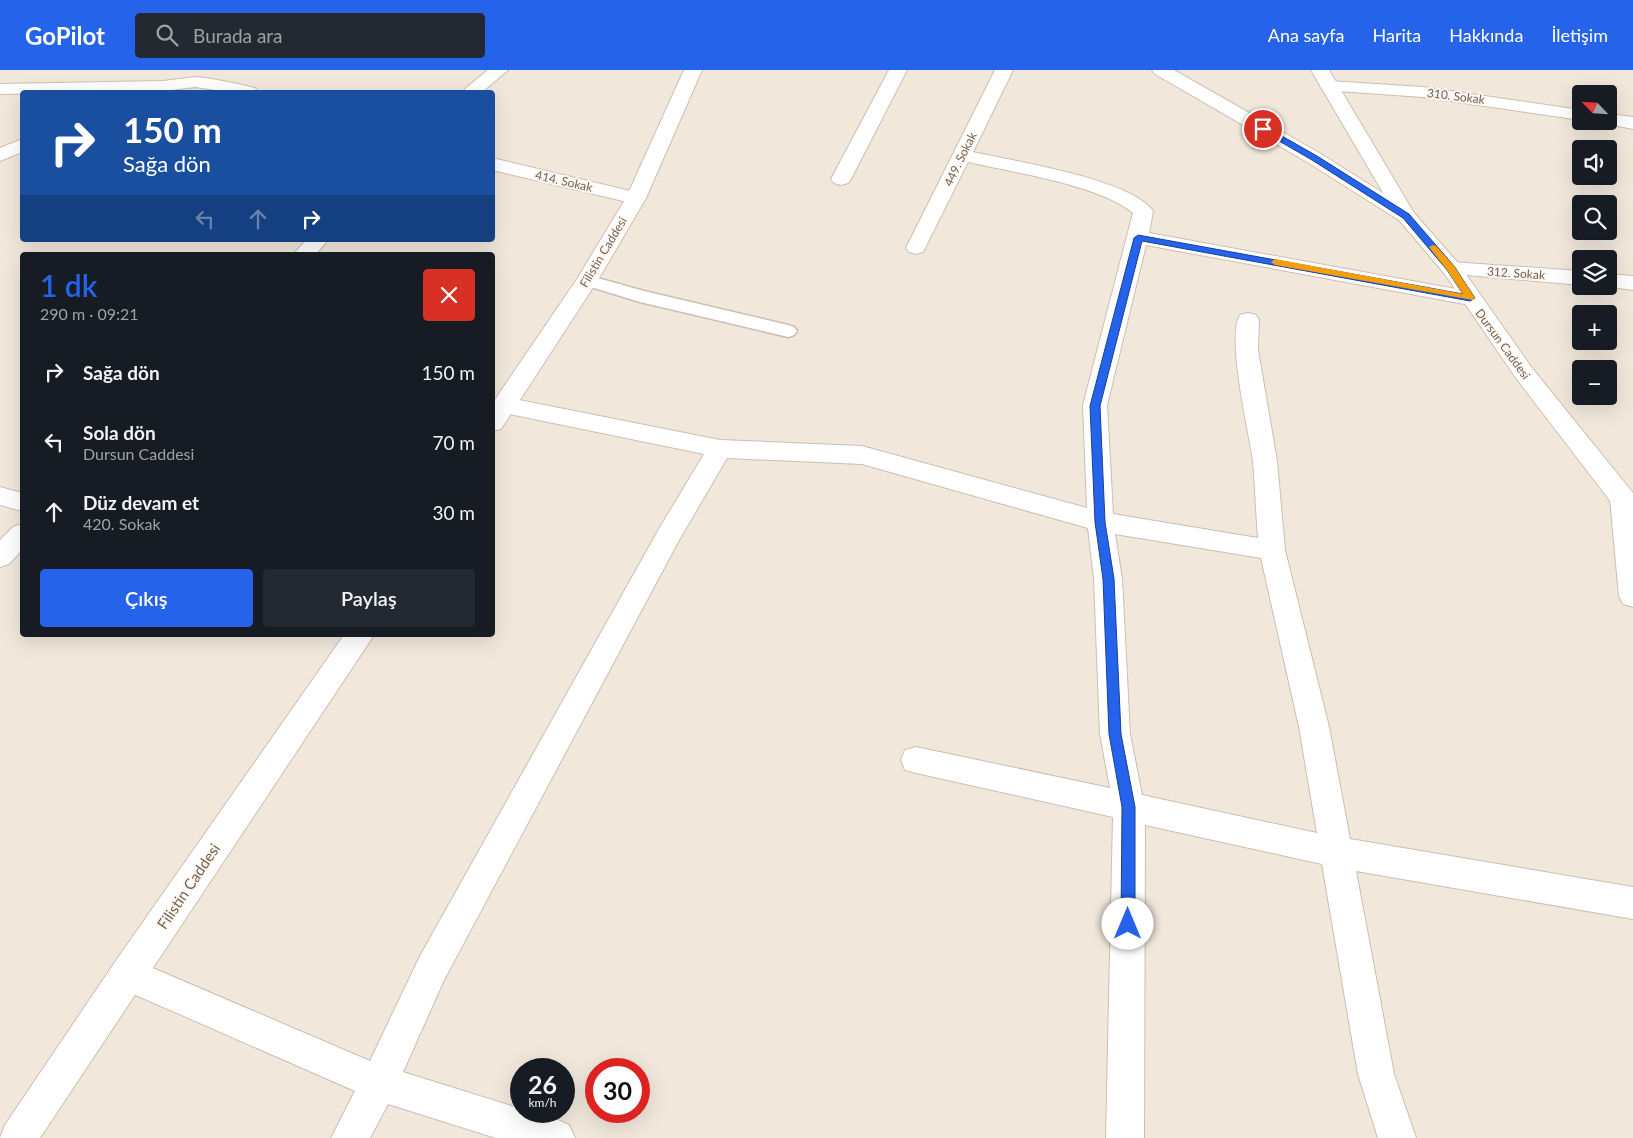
<!DOCTYPE html>
<html lang="tr">
<meta charset="utf-8">
<style>
:root{--surface:#171b24;--page:#242831;--text:#f1f3f6;--muted:#9ea1a6;--accent:#2563eb}
body{margin:0;font-family:Lato,sans-serif;background:var(--page);color:var(--text);height:100vh;display:flex;flex-direction:column;font-size:19px;white-space:nowrap}
*{box-sizing:border-box;margin:0}
p{font-size:16px;color:var(--muted)}
.icon{flex:none;width:28px;height:28px;fill:none;stroke:currentColor;stroke-width:2;stroke-linecap:round;stroke-linejoin:round}
.map{position:relative;flex:1;overflow:hidden}
.panel{position:absolute;left:20px;top:182px;width:475px;height:385px;display:flex;flex-direction:column;background:var(--surface);border-radius:5px;box-shadow:0 5px 20px #0002}
.panel>*{flex:none}
.hud{position:absolute;left:20px;top:20px;width:475px;height:152px;border-radius:5px;box-shadow:0 5px 20px #0002;background:#1a4fa0;color:#fff;overflow:hidden}
.needle{width:32px;rotate:295deg}
.buttons{position:absolute;left:1572px;top:15px;display:grid;gap:10px}
.buttons a{display:grid;place-items:center;width:45px;height:45px;border-radius:5px;background:var(--surface);box-shadow:0 5px 20px #0002;font-size:25px}
.speed{position:absolute;left:510px;top:988px;display:flex;gap:10px;font-size:25px;font-weight:700;text-align:center}
.speed>*{display:grid;place-content:center;width:65px;height:65px;border-radius:50%;background:var(--surface);box-shadow:0 5px 20px #0002;line-height:1}
.speed small{font-size:12px;font-weight:400}
.speed .limit{border:8px solid #d22;background:#fff;color:#111}
.pin{position:absolute;display:grid;place-items:center;width:42px;height:42px;color:#fff;margin:-21px;border:2px solid #fff;border-radius:50%;box-shadow:0 1px 5px #0007}
.me{position:absolute;width:55px;margin:-28px;rotate:0deg;stroke-linejoin:round;filter:drop-shadow(0 0 4px #0008)}
.turn{display:flex;align-items:center;gap:18px;height:105px;padding:0 20px;font-size:22px}
.turn .icon{width:65px;height:65px;stroke-width:2.5}
.turn b{display:block;font-size:35px;line-height:42px}
.lanes{display:flex;align-items:center;height:48px;padding:0 20px;background:#0003;justify-content:center;gap:25px;direction:ltr}
.lanes .off{opacity:.35}
.round{display:grid;place-items:center;flex:none;width:52px;height:52px;border-radius:5px;background:var(--page)}
.summary{display:flex;align-items:center;justify-content:space-between;height:85px;padding:0 20px}
h1{font-size:30px;font-weight:600;line-height:38px;color:var(--accent)}
.button{display:flex;gap:10px;margin-top:auto;padding:10px 20px}
.button a{flex:1;height:58px;border-radius:5px;background:var(--accent);color:#fff;font-size:20px;font-weight:600;line-height:58px;text-align:center}
.button a+a{background:var(--page);color:var(--text)}
ul{padding:0;list-style:none}
li{display:flex;align-items:center;gap:15px;height:70px;padding:0 20px}
li div{flex:1}
li b{display:block;font-size:19px}
li em{font-style:normal}
header{display:flex;align-items:center;gap:30px;box-sizing:border-box;height:70px;padding:0 25px;background:var(--accent);color:#fff}
header strong{font-size:24px}
nav{display:flex;gap:28px;margin-inline-start:auto;font-size:18px}
.search{width:350px;height:45px;background:var(--page);display:flex;align-items:center;gap:12px;box-sizing:border-box;padding:0 18px;border-radius:5px;color:var(--muted);font-size:19px}
.map>svg:first-child{display:block}
</style>
<header>
<strong>GoPilot</strong>
<div class="search"><svg class="icon" aria-label="search" viewBox="0 0 24 24"><circle cx="10" cy="10" r="6"/><path d="M15 15l6 6"/></svg>Burada ara</div>
<nav><a>Ana sayfa</a><a>Harita</a><a>Hakkında</a><a>İletişim</a></nav>
</header>
<div class="map">
<svg width="1633" height="1068" viewBox="0 0 1633 1068">
<rect width="100%" height="100%" fill="#fbf5ec"/>
<path fill="#f1e7db" fill-rule="evenodd" d="M0,0H1633V1068H0ZM22,22H492V170H22ZM1581,24H1609V51H1581ZM1581,79H1609V106H1581ZM1581,134H1609V161H1581ZM22,185H492V565H22ZM1581,189H1609V216H1581ZM1581,244H1609V271H1581ZM1581,299H1609V326H1581ZM521,999H564V1041H521ZM596,999H639V1041H596Z"/>
<g fill="none" stroke-linecap="round" stroke-linejoin="round">
<defs>
<polygon id="lane" points="587,205 644,221 788,255 794,257 797,261 794,265 788,267 640,232 581,214 578,210 581,206"/>
<g id="street">
<polygon points="488,0 508,0 482,22 463,22 466,18"/>
<polygon points="889,0 907,0 851,109 848,113 841,115 834,113 831,109"/>
<path d="M995,0H1013L973,82C1013,91 1131,109 1153,141L1149,163L1478,223L1481,228L1478,233L1470,235L1146,175L1107,335L1113,444L1258,468C1256,442 1255,417 1253,391C1249,362 1226,267 1240,245L1248,243L1256,245L1259,250L1258,280L1277,391L1285,480L1329,657L1350,769L1633,817V849L1356,801L1394,1004L1416,1068H1378L1358,1004L1322,794L1145,755L1144,1068H1106L1113,747L916,703L905,700L901,690L905,680L916,677L1110,718L1100,664L1094,509L1088,458L862,394L727,388L678,472L444,910L403,1002L521,1039V1041C538,1041 554,1048 569,1055L575,1068H496L388,1034L370,1068H331L355,1021L115,916L110,904L115,892L127,887L370,991L420,886L659,459L704,384L504,343L496,341L492,336L496,329L504,327L720,370L862,376L1087,438L1083,335L1133,143C1100,115 1011,102 968,92L923,182L916,184L909,182L906,178ZM1115,464L1261,488L1299,657L1317,763L1142,725L1130,664L1122,509Z"/>
<polygon points="1152,0 1174,0 1321,84 1413,142 1416,146 1413,150 1406,152 1399,150 1307,92 1155,4"/>
<path d="M195,7C216,9 235,13 255,18L258,22H229L195,17L163,21L0,24V14L163,11Z"/>
<polygon points="1329,11 1423,17 1581,40 1581,50 1423,27 1323,20 1320,16 1323,12"/>
<polygon points="1609,44 1633,47 1633,59 1603,53 1601,51 1609,51"/>
<polygon points="22,69 22,82 0,91 0,78"/>
<polygon points="492,88 643,124 646,128 643,132 636,134 492,100"/>
<polygon points="306,170 328,170 315,185 293,185"/>
<polygon points="1451,192 1581,201 1581,215 1444,203 1440,198 1444,193"/>
<polygon points="1609,204 1633,206 1633,220 1604,216 1609,216"/>
<polygon points="1623,420 1633,424 1633,537 1623,534 1619,526 1610,429 1614,422"/>
<polygon points="22,454 22,480 9,494 0,497 0,470 13,457"/>
</g>
<g id="secondary">
<polygon points="684,0 702,0 646,128 598,210 501,359 492,361 492,334 577,209 626,128"/>
<polygon points="1311,0 1329,0 1414,143 1458,193 1532,298 1633,423 1633,448 1624,445 1614,436 1516,308 1444,203 1399,150"/>
<polygon points="0,417 22,423 22,441 0,435"/>
<polygon points="344,565 374,565 40,1068 0,1068 5,1055 115,892"/>
</g>
</defs>
<use href="#lane" stroke="#ccbeb2" stroke-width="3"/>
<use href="#street" stroke="#ccbeb2" stroke-width="2"/>
<use href="#secondary" stroke="#cebeb0" stroke-width="2"/>
<use href="#lane" fill="#fff" fill-rule="evenodd"/>
<use href="#street" fill="#fff" fill-rule="evenodd"/>
<use href="#secondary" fill="#fff" fill-rule="evenodd"/>
</g>
<polygon fill="#2563eb" stroke="#184099" points="1260,57 1266,57 1317,86 1409,144 1454,196 1475,228 1470,231 1142,171 1100,336 1105,452 1114,509 1121,664 1135,737 1135,854 1133,859 1128,861 1123,859 1121,854 1122,737 1109,664 1103,509 1095,452 1090,336 1134,168 1138,165 1463,224 1447,200 1403,148 1312,90 1260,60"/>
<polygon fill="#f59e0b" points="1433,175 1436,176 1454,196 1475,228 1473,230 1275,195 1271,192 1275,189 1463,224 1447,200 1429,177"/>
<g text-anchor="middle" dominant-baseline="central" stroke-width="4" stroke-linejoin="round" paint-order="stroke">
<g font-size="12" fill="#735e51" stroke="#fdf9f2">
<text transform="translate(1456 26) rotate(7)">310. Sokak</text>
<text transform="translate(960 89) rotate(-64)">449. Sokak</text>
<text transform="translate(564 111) rotate(13)">414. Sokak</text>
<text transform="translate(603 182) rotate(-59)">Filistin Caddesi</text>
<text transform="translate(1516 203) rotate(4)">312. Sokak</text>
<text transform="translate(1503 274) rotate(54)">Dursun Caddesi</text>
</g>
<g font-size="15" fill="#735e51" stroke="#fdf9f2">
<text transform="translate(188 816) rotate(-56)">Filistin Caddesi</text>
</g>
</g>
</svg>
<div class="buttons">
<a><svg class="needle" viewBox="-14 -14 28 28"><path d="M0-13l5 13h-10z" fill="#e53935"/><path d="M0 13l5-13h-10z" fill="#9ea1a6"/></svg></a>
<a><svg class="icon" aria-label="sound" viewBox="0 0 24 24"><path d="M4 9h4l5-4v14l-5-4H4zM17 9q2 3 0 6"/></svg></a>
<a><svg class="icon" aria-label="search" viewBox="0 0 24 24"><circle cx="10" cy="10" r="6"/><path d="M15 15l6 6"/></svg></a>
<a><svg class="icon" aria-label="layers" viewBox="0 0 24 24"><path d="M12 4l9 5-9 5-9-5zM3 14l9 5 9-5"/></svg></a>
<a>+</a>
<a>−</a>
</div>
<div class="speed"><div>26<small>km/h</small></div><div class="limit">30</div></div>
<div class="pin" style="left:1263px;top:59px;background:#d93025"><svg class="icon" aria-label="arrive" viewBox="0 0 24 24"><path d="M6 21V4h12l-3 4 3 4H6"/></svg></div>
<svg class="me" style="left:1128px;top:854px" viewBox="-20 -20 40 40"><circle r="19" fill="#fff"/><path d="M0-13L10 11 0 6-10 11z" fill="#2563eb"/></svg>
<div class="hud">
<div class="turn"><svg class="icon" aria-label="right" viewBox="0 0 24 24"><path d="M7 20v-9h11M14 6l5 5-5 5"/></svg><div><b>150 m</b>Sağa dön</div></div>
<div class="lanes"><svg class="icon off" aria-label="left" viewBox="0 0 24 24"><path d="M17 20v-9H6M10 6l-5 5 5 5"/></svg><svg class="icon off" aria-label="ahead" viewBox="0 0 24 24"><path d="M12 20V5M6 11l6-6 6 6"/></svg><svg class="icon" aria-label="right" viewBox="0 0 24 24"><path d="M7 20v-9h11M14 6l5 5-5 5"/></svg></div>
</div>
<section class="panel">
<div class="summary"><div><h1>1 dk</h1><p>290 m · 09:21</p></div><a class="round" style="background:#d93025;color:#fff"><svg class="icon" aria-label="close" viewBox="0 0 24 24"><path d="M6 6l12 12M18 6L6 18"/></svg></a></div>
<ul>
<li><svg class="icon" aria-label="right" viewBox="0 0 24 24"><path d="M7 20v-9h11M14 6l5 5-5 5"/></svg><div><b>Sağa dön</b></div><em>150 m</em></li>
<li><svg class="icon" aria-label="left" viewBox="0 0 24 24"><path d="M17 20v-9H6M10 6l-5 5 5 5"/></svg><div><b>Sola dön</b><p>Dursun Caddesi</p></div><em>70 m</em></li>
<li><svg class="icon" aria-label="ahead" viewBox="0 0 24 24"><path d="M12 20V5M6 11l6-6 6 6"/></svg><div><b>Düz devam et</b><p>420. Sokak</p></div><em>30 m</em></li>
</ul>
<div class="button"><a>Çıkış</a><a>Paylaş</a></div>
</section>
</div>
